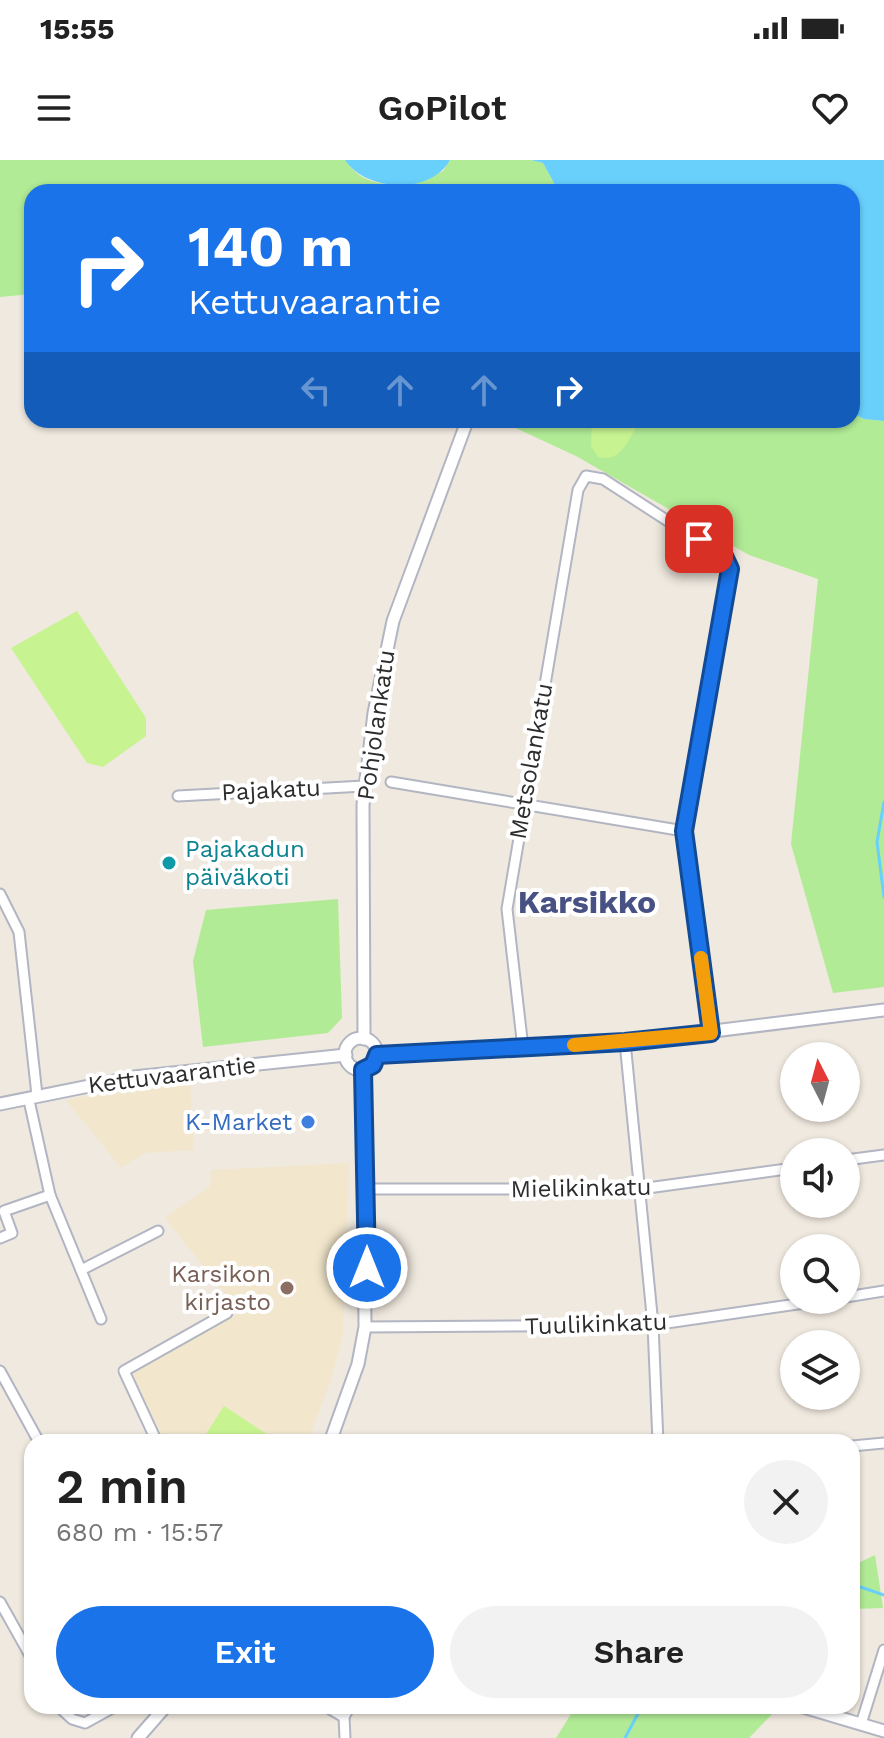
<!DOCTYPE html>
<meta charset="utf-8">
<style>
:root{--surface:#fff;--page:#f2f2f2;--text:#222;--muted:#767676;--accent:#1a73e8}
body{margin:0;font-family:"Work Sans",sans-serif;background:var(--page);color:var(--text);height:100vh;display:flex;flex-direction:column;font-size:30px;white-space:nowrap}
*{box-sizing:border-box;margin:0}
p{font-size:26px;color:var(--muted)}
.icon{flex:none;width:44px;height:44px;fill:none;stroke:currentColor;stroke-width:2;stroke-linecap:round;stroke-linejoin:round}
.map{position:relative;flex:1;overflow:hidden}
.panel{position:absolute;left:24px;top:1274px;width:836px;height:280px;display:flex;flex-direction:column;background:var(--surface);border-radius:24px;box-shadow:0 2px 6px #0004}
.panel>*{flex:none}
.top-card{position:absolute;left:24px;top:24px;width:836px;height:244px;border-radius:24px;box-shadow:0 2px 6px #0004;background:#1a73e8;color:#fff;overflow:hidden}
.needle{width:52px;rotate:354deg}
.controls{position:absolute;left:780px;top:882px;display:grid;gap:16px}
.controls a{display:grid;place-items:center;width:80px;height:80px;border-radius:50%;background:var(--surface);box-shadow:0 2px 6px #0004;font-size:40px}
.pin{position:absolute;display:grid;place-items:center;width:68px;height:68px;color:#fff;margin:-34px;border-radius:16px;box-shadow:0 4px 12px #0006}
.me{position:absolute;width:88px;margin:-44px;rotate:0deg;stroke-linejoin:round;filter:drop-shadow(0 0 6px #0008)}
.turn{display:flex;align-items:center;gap:28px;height:168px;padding:0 32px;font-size:36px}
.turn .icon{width:104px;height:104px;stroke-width:2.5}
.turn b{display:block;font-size:56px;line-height:68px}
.lanes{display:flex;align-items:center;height:76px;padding:0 32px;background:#0003;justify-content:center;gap:40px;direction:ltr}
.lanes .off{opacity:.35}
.round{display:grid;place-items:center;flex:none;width:84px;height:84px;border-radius:42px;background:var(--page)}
.overview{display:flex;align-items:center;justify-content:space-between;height:136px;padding:0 32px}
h1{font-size:48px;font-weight:600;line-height:60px}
.primary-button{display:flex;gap:16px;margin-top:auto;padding:16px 32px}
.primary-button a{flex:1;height:92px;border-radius:48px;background:var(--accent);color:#fff;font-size:32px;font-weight:600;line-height:92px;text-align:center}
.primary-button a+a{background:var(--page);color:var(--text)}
.status{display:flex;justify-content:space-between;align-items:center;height:56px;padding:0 40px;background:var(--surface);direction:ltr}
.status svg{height:22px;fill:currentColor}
header{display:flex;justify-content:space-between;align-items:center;height:104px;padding:0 32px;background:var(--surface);font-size:36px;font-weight:600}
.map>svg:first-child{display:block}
</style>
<div class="status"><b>15:55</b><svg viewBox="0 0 49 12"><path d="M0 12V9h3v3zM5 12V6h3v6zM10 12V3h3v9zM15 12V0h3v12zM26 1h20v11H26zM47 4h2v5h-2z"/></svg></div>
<header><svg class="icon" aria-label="menu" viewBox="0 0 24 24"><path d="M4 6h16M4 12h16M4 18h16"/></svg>GoPilot<svg class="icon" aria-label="heart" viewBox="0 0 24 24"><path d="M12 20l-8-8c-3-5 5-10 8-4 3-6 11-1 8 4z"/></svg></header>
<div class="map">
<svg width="884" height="1578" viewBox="0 0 884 1578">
<rect width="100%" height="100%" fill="#f0e9df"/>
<g fill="#f2e7cd">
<polygon points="190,924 194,990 145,993 121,1008 66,940 140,926"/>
<polygon points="349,1003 343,1176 330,1223 307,1282 165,1282 132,1213 240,1153 165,1058 210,1026 211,1010"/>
</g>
<g fill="#b1eb96">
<path d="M0,0H345C367,34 411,27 443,11L450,0H531L543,3L559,32H32V134L0,137Z"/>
<polygon points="852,253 864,259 884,261 884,827 833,833 791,684 818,419 749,395 576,296 498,260 852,260"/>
<polygon points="338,739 342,858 328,873 203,887 193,801 206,750"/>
<polygon points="875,1395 883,1448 852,1449 852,1406"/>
<polygon points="576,1546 780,1546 749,1578 556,1578"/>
</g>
<g fill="#c7f391">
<path d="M592,260H641C628,278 623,303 598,297L591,286Z"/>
<polygon points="77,451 146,558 146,576 103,607 87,603 11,488"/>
<polygon points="224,1246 279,1282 201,1282"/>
</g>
<g fill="#69d0fb">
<path d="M345,0H450C430,36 365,31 345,0Z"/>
<polygon points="531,0 884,0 884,261 864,259 852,253 852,32 559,32 543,3"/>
</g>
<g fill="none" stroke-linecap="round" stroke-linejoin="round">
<g stroke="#69d0fb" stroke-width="3">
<polyline points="884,642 877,682 884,737"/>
<polyline points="852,1424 884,1435"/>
<polyline points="625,1578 642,1546"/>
</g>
<defs>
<g id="minor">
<polyline points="391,622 684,671"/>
<polyline points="178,636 364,626"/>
<polyline points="0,734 19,772 37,935"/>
<polyline points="625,882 653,1165 658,1282"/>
<polyline points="523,888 507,749 578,330 586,316 603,319 728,400 730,409 684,671 711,873"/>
<polyline points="30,945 50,1035 101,1159"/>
<polyline points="846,1000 884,995"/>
<polyline points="366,1029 640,1029 794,1008"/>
<polyline points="0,1078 12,1073 4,1051 50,1035"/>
<polyline points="81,1110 158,1071"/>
<polyline points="846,1137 884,1131"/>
<polyline points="365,1167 653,1165 825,1140"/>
<polyline points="0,1211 39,1282"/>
<polyline points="157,1282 124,1211 227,1153"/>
<polyline points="852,1286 884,1283"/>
<polyline points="0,1442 32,1499"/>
<polyline points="58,1546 72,1559 85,1563 116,1546"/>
<polyline points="325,1546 344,1557"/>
<polyline points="861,1564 884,1490"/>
<polyline points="345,1578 344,1557 350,1546"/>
</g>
<g id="tertiary">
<circle cx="361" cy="894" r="16"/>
<polyline points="364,879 363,645 374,553 393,461 466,264"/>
<polyline points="377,895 625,882 884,850"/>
<polyline points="0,944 134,917 346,895"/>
<polyline points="330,1282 358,1204 365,1167 363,910"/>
<polyline points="800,1546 884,1571"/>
<polyline points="138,1578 166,1546"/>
</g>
</defs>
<use href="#minor" stroke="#b2b5c2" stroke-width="13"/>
<use href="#tertiary" stroke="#b2b5c2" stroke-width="15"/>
<use href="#minor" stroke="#fff" stroke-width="9"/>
<use href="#tertiary" stroke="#fff" stroke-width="11"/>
</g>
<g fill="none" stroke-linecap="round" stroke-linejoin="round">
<defs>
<polyline id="route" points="367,1108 363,910 373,905 377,895 625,882 711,873 684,671 730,409 723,394 699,379"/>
</defs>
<use href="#route" stroke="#114b97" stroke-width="20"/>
<use href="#route" stroke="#1a73e8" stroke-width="14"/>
<polyline stroke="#f59e0b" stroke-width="14" points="574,885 711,873 701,798"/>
</g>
<circle fill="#0f9aa8" stroke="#fff" stroke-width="3" cx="169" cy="703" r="8"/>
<circle fill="#3f7fe0" stroke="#fff" stroke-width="3" cx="308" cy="962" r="8"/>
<circle fill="#8d6e63" stroke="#fff" stroke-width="3" cx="287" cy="1128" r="8"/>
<g text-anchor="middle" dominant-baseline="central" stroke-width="8" stroke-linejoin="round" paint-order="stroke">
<g font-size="24" fill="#2d2d2d" stroke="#fff">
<text transform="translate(376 565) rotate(-82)">Pohjolankatu</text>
<text transform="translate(531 601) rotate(-80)">Metsolankatu</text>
<text transform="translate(271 630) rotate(-3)">Pajakatu</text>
<text transform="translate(172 915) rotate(-7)">Kettuvaarantie</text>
<text transform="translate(581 1028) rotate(-1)">Mielikinkatu</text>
<text transform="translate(596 1164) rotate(-2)">Tuulikinkatu</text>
</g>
<g font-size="24" fill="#0d838f" stroke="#fff" text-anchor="start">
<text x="185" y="689">Pajakadun<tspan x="185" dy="28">päiväkoti</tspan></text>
</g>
<g font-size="24" fill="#366cbe" stroke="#fff" text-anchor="end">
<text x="292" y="962">K-Market</text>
</g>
<g font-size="24" fill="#785e54" stroke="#fff" text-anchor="end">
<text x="271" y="1114">Karsikon<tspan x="271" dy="28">kirjasto</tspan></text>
</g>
<g font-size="32" font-weight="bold" fill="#485183" stroke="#fff">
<text x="587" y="742">Karsikko</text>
</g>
</g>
</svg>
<div class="controls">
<a><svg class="needle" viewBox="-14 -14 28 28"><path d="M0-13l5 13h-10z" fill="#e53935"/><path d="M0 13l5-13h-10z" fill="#767676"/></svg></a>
<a><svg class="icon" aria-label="sound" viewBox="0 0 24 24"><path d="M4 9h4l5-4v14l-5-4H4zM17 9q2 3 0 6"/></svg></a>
<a><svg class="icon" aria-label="search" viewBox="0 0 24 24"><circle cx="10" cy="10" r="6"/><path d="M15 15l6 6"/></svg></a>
<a><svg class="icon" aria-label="layers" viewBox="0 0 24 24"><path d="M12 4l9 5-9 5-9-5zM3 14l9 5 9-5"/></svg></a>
</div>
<div class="pin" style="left:699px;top:379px;background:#d93025"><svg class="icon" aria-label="arrive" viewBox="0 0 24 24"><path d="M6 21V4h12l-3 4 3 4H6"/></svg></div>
<svg class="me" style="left:367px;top:1108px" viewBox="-20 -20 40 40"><circle r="17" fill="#1a73e8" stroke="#fff" stroke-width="3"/><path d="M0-11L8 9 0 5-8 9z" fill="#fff"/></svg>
<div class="top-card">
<div class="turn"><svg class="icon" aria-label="right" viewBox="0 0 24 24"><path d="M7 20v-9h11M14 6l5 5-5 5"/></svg><div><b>140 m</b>Kettuvaarantie</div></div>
<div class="lanes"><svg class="icon off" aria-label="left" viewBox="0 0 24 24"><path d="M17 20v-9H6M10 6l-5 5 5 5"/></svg><svg class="icon off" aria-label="ahead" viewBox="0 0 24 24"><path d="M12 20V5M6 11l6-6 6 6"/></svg><svg class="icon off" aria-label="ahead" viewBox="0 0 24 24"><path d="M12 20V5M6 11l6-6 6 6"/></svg><svg class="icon" aria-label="right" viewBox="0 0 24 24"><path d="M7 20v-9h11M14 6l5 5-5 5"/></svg></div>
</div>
<section class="panel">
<div class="overview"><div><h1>2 min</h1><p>680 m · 15:57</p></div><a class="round"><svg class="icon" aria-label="close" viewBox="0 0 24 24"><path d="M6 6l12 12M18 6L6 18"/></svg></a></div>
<div class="primary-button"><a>Exit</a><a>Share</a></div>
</section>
</div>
